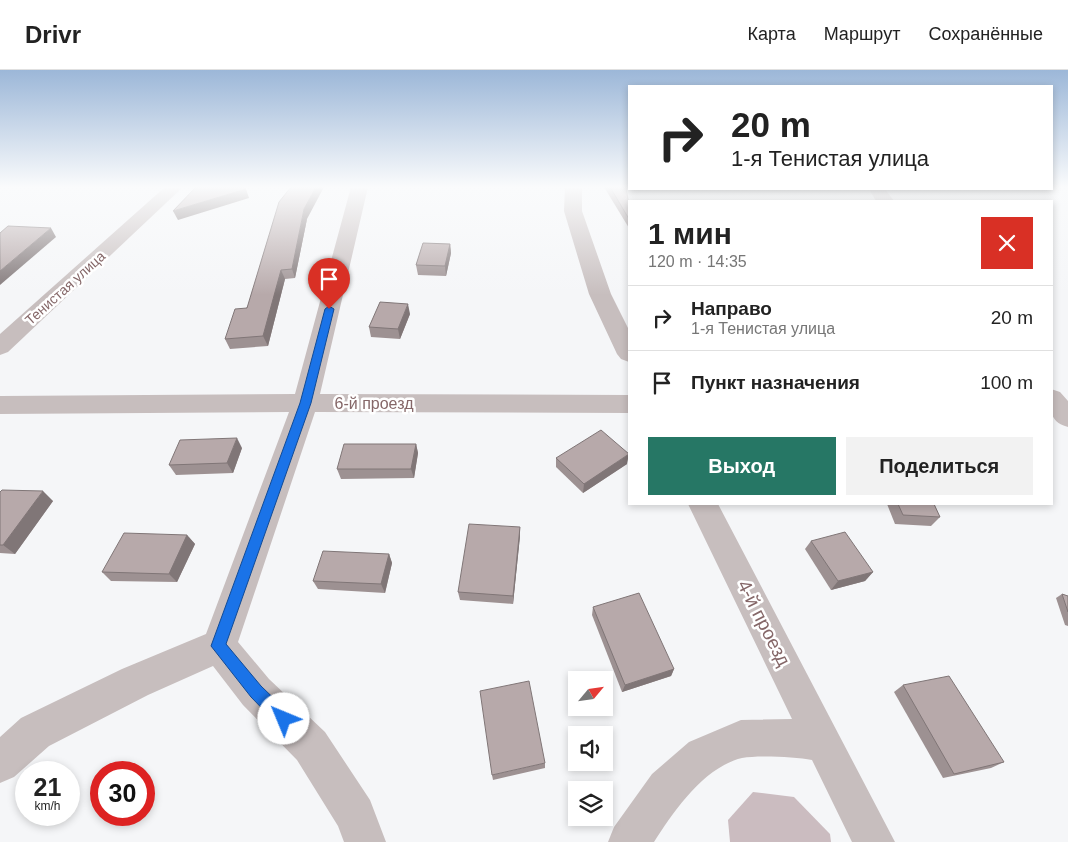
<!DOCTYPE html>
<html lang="ru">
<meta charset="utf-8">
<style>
:root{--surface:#fff;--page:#f2f2f2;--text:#222;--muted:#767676;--line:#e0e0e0;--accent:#267765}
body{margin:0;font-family:Arial,sans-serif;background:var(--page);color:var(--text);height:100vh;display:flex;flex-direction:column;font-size:19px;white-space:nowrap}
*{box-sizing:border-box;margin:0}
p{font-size:16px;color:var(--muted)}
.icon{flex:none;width:28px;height:28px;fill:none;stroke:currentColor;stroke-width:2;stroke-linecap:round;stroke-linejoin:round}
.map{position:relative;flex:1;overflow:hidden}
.panel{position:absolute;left:628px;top:130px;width:425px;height:305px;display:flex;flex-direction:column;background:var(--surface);border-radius:0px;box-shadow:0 2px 8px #0003}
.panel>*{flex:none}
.guide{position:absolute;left:628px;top:15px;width:425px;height:105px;border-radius:0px;box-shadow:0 2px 8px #0003;background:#fff;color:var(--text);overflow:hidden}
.needle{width:32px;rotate:61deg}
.controls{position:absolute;left:568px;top:601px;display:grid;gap:10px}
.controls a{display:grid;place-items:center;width:45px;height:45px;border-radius:0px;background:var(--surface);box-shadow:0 2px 8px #0003;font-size:25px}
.speed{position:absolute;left:15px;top:691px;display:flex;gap:10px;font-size:25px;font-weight:700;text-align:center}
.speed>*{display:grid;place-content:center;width:65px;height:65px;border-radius:50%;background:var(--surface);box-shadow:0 2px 8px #0003;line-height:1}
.speed small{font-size:12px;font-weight:400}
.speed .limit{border:8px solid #d22;background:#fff;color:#111}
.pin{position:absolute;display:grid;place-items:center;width:42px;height:42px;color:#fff;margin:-51px -21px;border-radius:50% 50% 50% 0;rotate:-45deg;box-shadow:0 0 5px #0007}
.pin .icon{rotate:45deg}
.me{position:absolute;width:55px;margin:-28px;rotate:315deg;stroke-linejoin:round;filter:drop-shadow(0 0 4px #0008)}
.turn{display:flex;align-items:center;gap:18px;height:105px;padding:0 20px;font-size:22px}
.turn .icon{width:65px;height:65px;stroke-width:2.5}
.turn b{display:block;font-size:35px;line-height:42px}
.round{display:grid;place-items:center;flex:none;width:52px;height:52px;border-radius:0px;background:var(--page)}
.head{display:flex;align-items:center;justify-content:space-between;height:85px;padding:0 20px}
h1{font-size:30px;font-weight:600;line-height:38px}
.primary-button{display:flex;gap:10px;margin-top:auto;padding:10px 20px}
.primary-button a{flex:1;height:58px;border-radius:0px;background:var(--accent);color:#fff;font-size:20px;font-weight:600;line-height:58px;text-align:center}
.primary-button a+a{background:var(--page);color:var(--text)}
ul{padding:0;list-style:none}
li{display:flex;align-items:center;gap:15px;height:65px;padding:0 20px;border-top:1px solid var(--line)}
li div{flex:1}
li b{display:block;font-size:19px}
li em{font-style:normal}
header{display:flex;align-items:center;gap:30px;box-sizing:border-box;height:70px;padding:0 25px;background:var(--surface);border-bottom:1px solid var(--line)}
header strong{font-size:24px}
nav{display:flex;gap:28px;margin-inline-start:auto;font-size:18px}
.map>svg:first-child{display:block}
</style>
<header>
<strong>Drivr</strong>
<nav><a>Карта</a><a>Маршрут</a><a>Сохранённые</a></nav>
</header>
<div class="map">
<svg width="1068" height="772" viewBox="0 0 1068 772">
<rect width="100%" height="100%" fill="#f5f6f8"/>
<polygon fill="#cbbcc0" points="753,722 794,727 830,764 831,772 730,772 728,750"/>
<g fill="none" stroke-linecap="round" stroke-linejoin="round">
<g fill="#c7bebe" fill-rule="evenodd">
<polygon points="165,117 183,117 8,282 0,285 0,264"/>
<polygon points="351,117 368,117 320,324 629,325 629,343 315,342 238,572 269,609 325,662 370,730 386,772 344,772 338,756 297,690 243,635 213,596 148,625 49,676 14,707 0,713 0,667 21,648 122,599 206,564 289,342 0,344 0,326 295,324"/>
<polygon points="565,117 582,117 582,141 611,224 629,260 629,292 621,289 617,284 589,224 564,141"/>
<polygon points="869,119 885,119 894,131 876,131"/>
<path d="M1051,319L1060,322L1068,331V357C1047,351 1051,338 1051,319Z"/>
<path d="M688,434H718L895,772H852L812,690C795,687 759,685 742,688C704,697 674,741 654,772H608L614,757L652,704L689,672L741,650L792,649Z"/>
</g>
</g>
<g fill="#9d9192">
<polygon points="604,117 626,117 629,136 629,158"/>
<polygon points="307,149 295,208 285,209 268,276 230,279 225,269"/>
<polygon points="450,174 451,183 446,206 418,205 416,195"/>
<polygon points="410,244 400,269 371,267 369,257"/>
<polygon points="416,374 418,383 414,408 341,409 337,399"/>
<polygon points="242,378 233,403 176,405 169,395"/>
<polygon points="556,388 627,394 583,423 556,397"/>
<polygon points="0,422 53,431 15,484 0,483"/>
<polygon points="887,434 934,434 940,447 931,456 895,454"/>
<polygon points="520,457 520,466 513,534 460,530 458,522"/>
<polygon points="187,465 195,474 177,512 111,511 102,502"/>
<polygon points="811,471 873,502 865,511 831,520 805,479"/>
<polygon points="389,484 392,493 385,523 318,519 313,511"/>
<polygon points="1062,524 1068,526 1068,556 1065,555 1056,528"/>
<polygon points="593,537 674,599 671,606 622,622 592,545"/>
<polygon points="903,615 1004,692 991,698 943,708 894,622"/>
<polygon points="545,693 545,698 493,710 492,705"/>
</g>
<g fill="#807677">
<polygon points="316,117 324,117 307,149 295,208 292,199 304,139"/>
<polygon points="246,119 249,128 178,150 173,141"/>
<polygon points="51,158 56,167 0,215 0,201"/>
<polygon points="450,174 451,183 446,206 445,196"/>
<polygon points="281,200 285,209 268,276 263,266"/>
<polygon points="408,234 410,244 400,269 398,259"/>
<polygon points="237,368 242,378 233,403 227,393"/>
<polygon points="416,374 418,383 414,408 411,399"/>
<polygon points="629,384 627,394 583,423 584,414"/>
<polygon points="43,421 53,431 15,484 3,475"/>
<polygon points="520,457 520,466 513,534 513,526"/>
<polygon points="187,465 195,474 177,512 169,504"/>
<polygon points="389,484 392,493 385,523 381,514"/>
<polygon points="873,502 865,511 831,520 838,511"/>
<polygon points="674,599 671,606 622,622 625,615"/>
</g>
<g fill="#b7a9aa" stroke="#807677">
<polygon points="196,117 244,117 246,119 173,141"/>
<polygon points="291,117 316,117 304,139 292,199 281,200 263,266 225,269 235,239 247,238 279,132"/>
<polygon points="610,117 626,117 629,136 629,149"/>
<polygon points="8,156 51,158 0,201 0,163"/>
<polygon points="423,173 450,174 445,196 416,195"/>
<polygon points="380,232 408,234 398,259 369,257"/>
<polygon points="601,360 629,384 584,414 556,388"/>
<polygon points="237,368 227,393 169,395 180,370"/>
<polygon points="344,374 416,374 411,399 337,399"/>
<polygon points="2,420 43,421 3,475 0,475 0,422"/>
<polygon points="898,434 934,434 940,447 903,445"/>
<polygon points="469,454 520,457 513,526 458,522"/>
<polygon points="845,462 873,502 838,511 811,471"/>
<polygon points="124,463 187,465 169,504 102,502"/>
<polygon points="323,481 389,484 381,514 313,511"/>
<polygon points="639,523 674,599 625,615 593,537"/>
<polygon points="1062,524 1068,526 1068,542"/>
<polygon points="949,606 1004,692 954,704 903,615"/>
<polygon points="529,611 545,693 492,705 480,621"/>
</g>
<linearGradient id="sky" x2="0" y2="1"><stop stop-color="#9cb7d8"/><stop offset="0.52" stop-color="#fafbfc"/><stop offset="1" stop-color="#fafbfc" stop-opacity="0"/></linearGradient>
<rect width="1068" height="225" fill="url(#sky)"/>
<polygon fill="#1a73e8" stroke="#114b97" points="329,236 334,239 311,333 226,574 261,616 289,643 291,649 289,655 284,657 278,655 251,627 211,576 300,333 325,239"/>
<g text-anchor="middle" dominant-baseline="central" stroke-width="5" stroke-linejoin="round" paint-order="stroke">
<g font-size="14" fill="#856768" stroke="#fff">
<text transform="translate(65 218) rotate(-42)">Тенистая улица</text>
</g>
<g font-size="16" fill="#856768" stroke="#fff">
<text x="374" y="333">6-й проезд</text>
</g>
<g font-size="19" fill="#856768" stroke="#fff">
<text transform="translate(764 553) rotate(63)">4-й проезд</text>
</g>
</g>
</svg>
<div class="controls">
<a><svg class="needle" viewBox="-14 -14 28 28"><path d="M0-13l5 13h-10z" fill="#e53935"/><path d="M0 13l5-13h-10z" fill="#767676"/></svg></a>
<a><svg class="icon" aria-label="sound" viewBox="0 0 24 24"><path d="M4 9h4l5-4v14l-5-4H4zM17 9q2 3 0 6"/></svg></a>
<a><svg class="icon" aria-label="layers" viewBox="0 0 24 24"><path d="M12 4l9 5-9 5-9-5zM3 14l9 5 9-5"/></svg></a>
</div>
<div class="speed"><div>21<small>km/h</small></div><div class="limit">30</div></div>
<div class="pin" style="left:329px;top:239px;background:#d93025"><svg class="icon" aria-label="arrive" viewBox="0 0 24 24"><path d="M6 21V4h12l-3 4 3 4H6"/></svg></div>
<svg class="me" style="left:284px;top:649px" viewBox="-20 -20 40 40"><circle r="19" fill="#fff"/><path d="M0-13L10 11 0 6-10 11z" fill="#1a73e8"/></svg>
<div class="guide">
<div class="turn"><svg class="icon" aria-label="right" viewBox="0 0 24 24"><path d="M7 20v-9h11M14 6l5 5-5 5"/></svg><div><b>20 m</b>1-я Тенистая улица</div></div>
</div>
<section class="panel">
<div class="head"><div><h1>1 мин</h1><p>120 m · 14:35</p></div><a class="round" style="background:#d93025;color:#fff"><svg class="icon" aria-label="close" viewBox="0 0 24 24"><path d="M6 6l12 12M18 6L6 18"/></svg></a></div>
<ul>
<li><svg class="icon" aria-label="right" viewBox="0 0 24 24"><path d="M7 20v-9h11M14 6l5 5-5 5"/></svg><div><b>Направо</b><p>1-я Тенистая улица</p></div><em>20 m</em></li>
<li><svg class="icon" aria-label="arrive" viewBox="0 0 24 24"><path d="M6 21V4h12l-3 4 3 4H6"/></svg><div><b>Пункт назначения</b></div><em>100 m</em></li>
</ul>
<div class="primary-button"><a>Выход</a><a>Поделиться</a></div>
</section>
</div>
